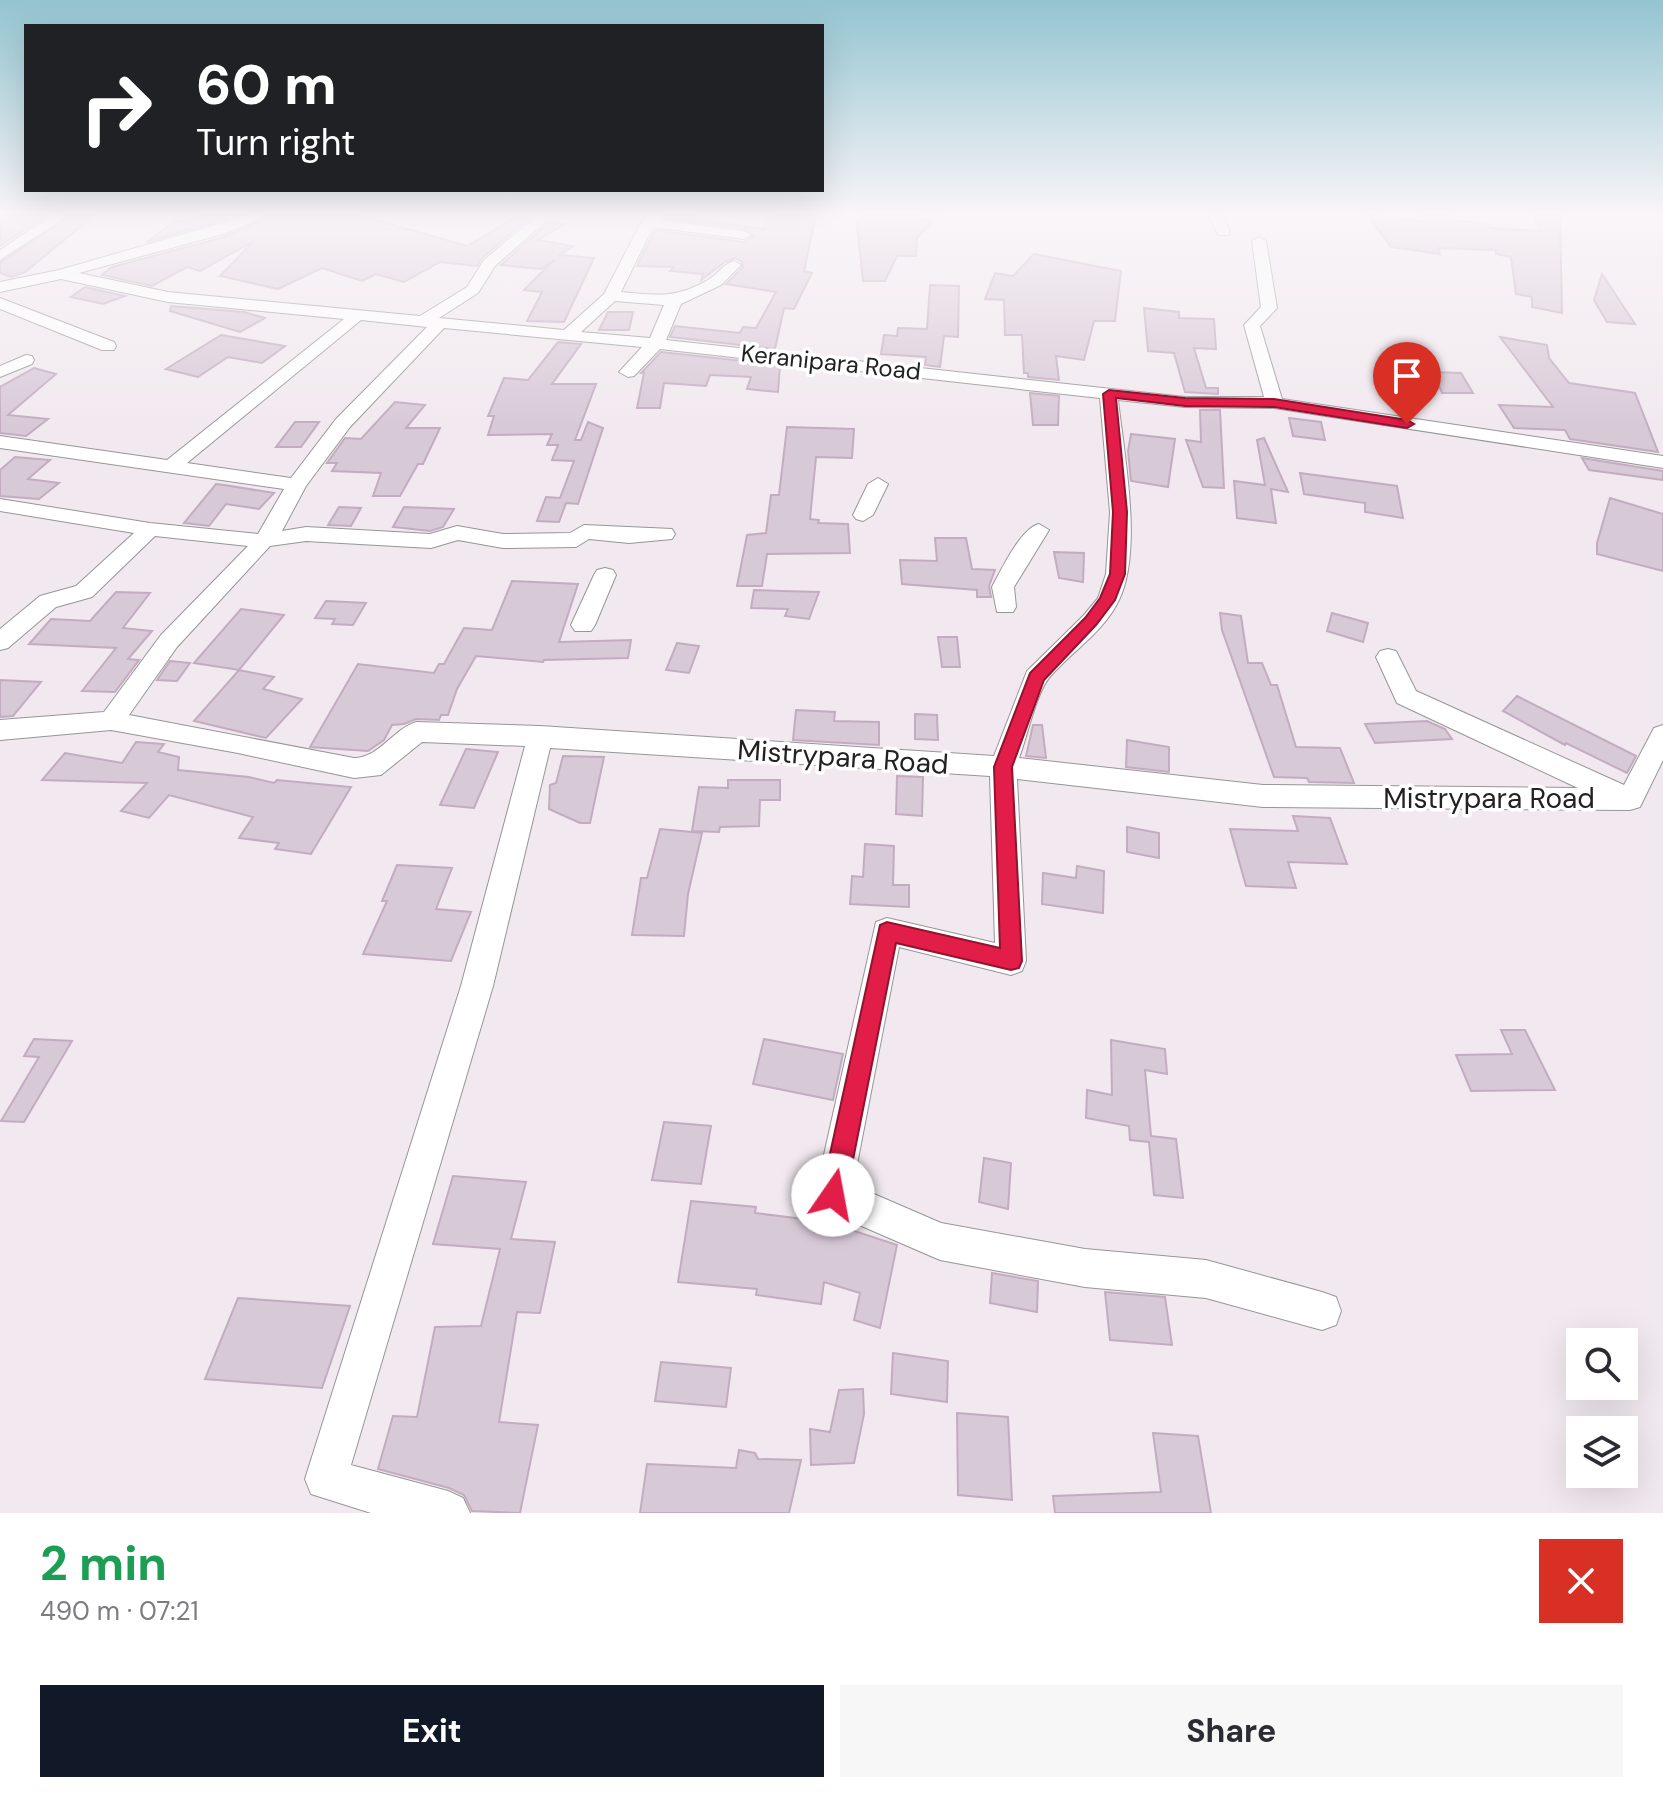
<!DOCTYPE html>
<meta charset="utf-8">
<style>
:root{--surface:#fff;--page:#f7f7f7;--text:#2b2b33;--muted:#7c7c81;--accent:#111827}
body{margin:0;font-family:"DM Sans",sans-serif;background:var(--page);color:var(--text);height:100vh;display:flex;flex-direction:column;font-size:30px;white-space:nowrap}
*{box-sizing:border-box;margin:0}
p{font-size:26px;color:var(--muted)}
.icon{flex:none;width:44px;height:44px;fill:none;stroke:currentColor;stroke-width:2;stroke-linecap:round;stroke-linejoin:round}
.map{position:relative;height:1513px;overflow:hidden}
.sheet{display:flex;flex-direction:column;background:var(--surface);flex:1}
.sheet>*{flex:none}
.guide{position:absolute;left:24px;top:24px;width:800px;height:168px;border-radius:0px;box-shadow:0 8px 32px #0002;background:#202124;color:#fff;overflow:hidden}
.tools{position:absolute;left:1566px;top:1328px;display:grid;gap:16px}
.tools a{display:grid;place-items:center;width:72px;height:72px;border-radius:0px;background:var(--surface);box-shadow:0 8px 32px #0002;font-size:40px}
.pin{position:absolute;display:grid;place-items:center;width:68px;height:68px;color:#fff;margin:-82px -34px;border-radius:50% 50% 50% 0;rotate:-45deg;box-shadow:0 0 8px #0007}
.pin .icon{rotate:45deg}
.me{position:absolute;width:88px;margin:-44px;rotate:12deg;stroke-linejoin:round;filter:drop-shadow(0 0 6px #0008)}
.turn{display:flex;align-items:center;gap:28px;height:168px;padding:0 40px;font-size:36px}
.turn .icon{width:104px;height:104px;stroke-width:2.5}
.turn b{display:block;font-size:56px;line-height:68px}
.round{display:grid;place-items:center;flex:none;width:84px;height:84px;border-radius:0px;background:var(--page)}
.headline{display:flex;align-items:center;justify-content:space-between;height:136px;padding:0 40px}
h1{font-size:48px;font-weight:700;line-height:60px;color:#1e9e55}
.primary-button{display:flex;gap:16px;margin-top:auto;padding:16px 40px}
.primary-button a{flex:1;height:92px;border-radius:0px;background:var(--accent);color:#fff;font-size:32px;font-weight:700;line-height:92px;text-align:center}
.primary-button a+a{background:var(--page);color:var(--text)}
.map>svg:first-child{display:block}
</style>
<div class="map">
<svg width="1663" height="1513" viewBox="0 0 1663 1513">
<rect width="100%" height="100%" fill="#f1e9ef"/>
<g fill="#d8c9d7" stroke="#c3acc1" stroke-width="2">
<polygon points="0,215 48,215 0,246"/>
<polygon points="72,215 95,215 25,272 11,277 0,273 0,263"/>
<polygon points="205,215 240,215 147,242 177,219 181,222"/>
<polygon points="273,215 358,215 467,246 516,217 528,219 482,258 477,266 440,262 404,282 376,274 362,281 322,268 278,289 220,276 254,241 200,271 187,267 152,286 102,275 112,267 224,237"/>
<polygon points="668,215 695,215 690,218 764,229 767,217 816,215 804,271 812,273 794,309 784,308 775,349 670,337 675,326 740,333 743,327 756,328 776,292 726,284 743,267 742,262 735,258 725,262 701,280 703,274 670,271 674,267 637,266 655,230 744,242 754,236 744,228 667,218"/>
<polygon points="862,215 915,215 931,223 917,238 916,256 897,256 885,281 863,281 857,224"/>
<polygon points="1367,215 1428,222 1422,215 1449,215 1454,221 1485,223 1490,228 1540,231 1533,215 1560,215 1562,313 1532,307 1532,297 1516,294 1511,257 1496,254 1496,250 1438,248 1440,254 1391,247"/>
<polygon points="549,222 565,224 538,240 573,246 560,255 594,258 564,322 527,321 542,292 524,290 554,260 541,269 501,265"/>
<polygon points="1034,254 1121,271 1115,321 1094,321 1084,360 1056,356 1059,380 1028,377 1028,373 1024,373 1022,335 1005,335 1004,300 985,299 995,273 1013,276"/>
<polygon points="1602,274 1635,324 1607,322 1594,300"/>
<polygon points="930,285 959,286 958,337 944,336 940,367 925,365 926,357 881,354 884,335 897,336 898,328 927,329"/>
<polygon points="85,287 125,296 103,304 71,297"/>
<polygon points="171,306 244,312 265,318 240,332 170,311"/>
<polygon points="1144,308 1179,312 1179,318 1214,319 1216,349 1194,348 1206,388 1218,388 1218,394 1185,392 1174,353 1148,351"/>
<polygon points="608,312 633,312 629,330 599,330"/>
<polygon points="221,335 285,346 262,363 228,357 198,377 166,369"/>
<polygon points="1500,337 1547,345 1549,358 1569,383 1635,393 1658,452 1570,439 1565,430 1514,428 1499,405 1553,407"/>
<polygon points="558,342 581,344 552,384 596,384 575,440 581,440 588,422 603,428 578,504 566,503 559,522 537,521 546,497 560,498 574,461 552,460 558,445 547,445 552,434 488,435 494,416 488,416 504,378 528,380"/>
<polygon points="661,352 780,365 778,392 747,389 751,377 710,375 706,386 664,383 660,408 637,408 644,373 641,373"/>
<polygon points="34,368 56,374 8,415 48,419 26,436 0,433 0,387"/>
<polygon points="1433,372 1461,373 1473,393 1442,393"/>
<polygon points="1030,393 1059,396 1058,425 1033,425"/>
<polygon points="395,402 425,405 406,428 440,428 423,464 418,464 400,496 373,496 381,473 332,471 337,463 327,463 345,438 361,439"/>
<polygon points="1200,410 1220,410 1224,488 1203,487 1186,440 1201,442"/>
<polygon points="1289,418 1321,422 1325,440 1293,436"/>
<polygon points="295,422 319,422 301,447 276,447"/>
<polygon points="787,427 854,429 852,458 816,457 810,519 819,520 818,523 848,524 850,553 767,554 762,586 737,586 747,535 766,533 771,495 779,495"/>
<polygon points="1131,434 1175,439 1168,487 1131,481 1128,451"/>
<polygon points="1264,438 1288,492 1271,489 1276,523 1237,518 1234,481 1265,485 1257,440"/>
<polygon points="15,457 50,460 28,479 59,483 39,499 0,496 0,470"/>
<polygon points="1582,458 1663,471 1663,480 1589,470"/>
<polygon points="1300,473 1397,486 1403,518 1365,512 1365,503 1304,494"/>
<polygon points="216,484 224,485 274,493 259,509 226,504 209,526 184,523"/>
<polygon points="1610,498 1663,514 1663,571 1597,554 1597,543"/>
<polygon points="339,507 361,508 351,526 328,525"/>
<polygon points="404,507 454,509 443,527 430,531 393,527"/>
<polygon points="935,538 966,538 972,569 995,570 989,586 991,597 977,597 977,590 902,584 900,560 937,561"/>
<polygon points="1054,552 1084,553 1083,582 1059,578"/>
<polygon points="512,581 578,584 559,642 631,640 628,658 544,660 543,662 476,656 457,689 448,715 441,715 439,720 416,719 404,724 392,725 384,740 368,751 310,747 358,664 434,673 439,664 444,664 464,628 492,630"/>
<polygon points="754,590 782,591 819,592 809,619 785,616 788,609 751,608"/>
<polygon points="116,592 150,593 123,628 152,631 128,659 139,660 115,692 82,691 116,648 29,644 51,619 90,621"/>
<polygon points="326,601 366,603 353,625 332,624 335,619 315,618"/>
<polygon points="241,609 284,615 239,670 194,663"/>
<polygon points="1220,613 1241,616 1248,663 1262,663 1271,685 1277,685 1296,747 1340,748 1354,783 1309,782 1307,778 1274,777 1222,630"/>
<polygon points="1332,613 1368,623 1363,642 1327,631"/>
<polygon points="938,637 957,637 960,667 942,667"/>
<polygon points="677,643 699,646 689,673 666,670"/>
<polygon points="170,661 190,663 177,681 157,680"/>
<polygon points="239,670 274,677 263,689 302,699 266,738 194,721"/>
<polygon points="0,680 41,682 13,716 0,717"/>
<polygon points="1517,696 1636,756 1627,773 1566,743 1565,745 1503,711"/>
<polygon points="796,710 835,712 834,721 879,722 879,745 793,740"/>
<polygon points="915,714 937,715 938,740 915,739"/>
<polygon points="1427,721 1445,729 1452,739 1375,743 1365,724"/>
<polygon points="1033,725 1042,725 1046,758 1026,756"/>
<polygon points="1127,740 1169,747 1169,772 1126,767"/>
<polygon points="136,742 164,744 158,752 179,757 178,770 249,777 274,783 277,780 351,787 311,854 275,849 279,843 239,838 253,817 169,795 149,818 121,811 147,783 42,780 65,753 122,763"/>
<polygon points="466,749 498,752 474,808 440,805"/>
<polygon points="563,756 604,757 590,823 580,823 549,809 550,785 556,783"/>
<polygon points="897,776 923,777 922,816 896,814"/>
<polygon points="728,780 780,780 780,800 760,800 759,826 720,827 719,832 692,831 699,787 728,788"/>
<polygon points="1293,816 1330,818 1347,864 1288,862 1296,888 1246,886 1230,829 1298,831"/>
<polygon points="1127,827 1159,833 1159,858 1127,852"/>
<polygon points="660,829 702,833 688,894 684,936 632,935 641,878 647,878"/>
<polygon points="865,844 894,846 893,885 909,885 909,907 850,904 852,876 863,877"/>
<polygon points="397,865 452,868 436,909 471,912 451,961 363,954 387,901 382,901"/>
<polygon points="1077,866 1104,871 1103,913 1042,904 1043,873 1076,878"/>
<polygon points="1501,1030 1525,1030 1555,1090 1471,1091 1456,1055 1512,1054"/>
<polygon points="34,1039 72,1041 24,1122 1,1121 39,1057 24,1056"/>
<polygon points="764,1039 843,1054 833,1100 753,1084"/>
<polygon points="1111,1040 1165,1049 1167,1074 1145,1070 1151,1136 1176,1139 1183,1198 1154,1195 1149,1142 1130,1140 1129,1126 1086,1118 1087,1090 1112,1095"/>
<polygon points="664,1122 711,1126 701,1184 652,1180"/>
<polygon points="984,1158 1011,1163 1008,1209 979,1202"/>
<polygon points="453,1176 526,1182 511,1239 555,1242 540,1313 517,1312 499,1422 538,1425 520,1513 472,1511 464,1495 449,1488 378,1469 393,1416 417,1417 435,1327 481,1326 500,1249 433,1244"/>
<polygon points="691,1201 756,1207 755,1213 827,1222 897,1245 880,1328 854,1320 860,1293 824,1282 821,1304 756,1295 757,1289 678,1282"/>
<polygon points="992,1273 1038,1281 1037,1312 990,1303"/>
<polygon points="1105,1292 1165,1297 1172,1345 1110,1340"/>
<polygon points="238,1298 350,1306 322,1388 205,1379"/>
<polygon points="893,1353 948,1361 947,1402 891,1394"/>
<polygon points="661,1362 731,1368 726,1407 655,1401"/>
<polygon points="863,1389 864,1414 854,1463 811,1465 810,1429 830,1432 839,1390"/>
<polygon points="957,1413 1008,1417 1012,1500 958,1495"/>
<polygon points="1153,1433 1198,1436 1211,1513 1055,1513 1053,1496 1161,1492"/>
<polygon points="739,1450 755,1453 758,1459 801,1460 789,1513 640,1513 647,1464 736,1468"/>
</g>
<g fill="none" stroke-linecap="round" stroke-linejoin="round">
<defs>
<g id="minor">
<polygon points="53,215 69,215 0,260 0,250"/>
<path d="M250,215H270L223,234L79,273L168,292L420,316L467,287L484,260L538,215H553L495,266L478,293L439,318L564,330L604,294L643,219L649,215H665L661,220L744,231L751,235L744,239L653,227L621,292C657,295 675,299 708,280C718,274 723,264 734,261L741,265L721,285L681,304L666,340L1185,397H1264L1244,325L1261,307L1252,241L1259,237L1266,241L1277,308L1260,326L1282,399L1663,456V468L1274,408L1185,407L1118,400C1124,454 1143,551 1119,600C1104,632 1071,652 1049,678C1036,694 1027,737 1019,758L1263,785L1578,788L1397,703L1376,657L1380,651L1388,649L1396,651L1416,691L1624,785L1654,728L1663,725V760L1640,807L1630,810L1263,807L1017,779L1026,961L1022,971L1011,975L899,947L853,1185L941,1223L1085,1249L1206,1260L1322,1292L1336,1297L1341,1311L1336,1325L1322,1330L1206,1298L1085,1287L940,1260L820,1208L815,1195L876,922L887,918L995,943L990,776L550,748L493,986L351,1465L448,1491L463,1498L470,1513H371L311,1494L305,1479L461,986L525,746L422,742L381,775L354,778L238,753L111,730L0,740V720L104,712L161,635L248,546L155,536L92,597L56,607L8,648L0,650V629L40,596L76,586L134,533L0,511V499L150,523L258,534L284,489L0,448V436L167,460L344,319L168,302L61,279L0,292V282L59,270ZM615,301L664,305L650,338L581,332ZM361,320L427,327L336,419L291,478L187,463ZM444,328L642,347L619,372L628,377L634,376L660,349L1100,398L1110,512L1106,574L1098,598L1083,616L1027,671L994,756L540,726L416,722C392,730 379,758 354,758L129,715L177,647L270,546L306,541L431,548L458,540L503,548L576,547L589,539L629,543L672,539L675,534L672,529L584,525L570,533L503,534L457,526L430,534L306,527L282,531L306,486L350,427Z"/>
<polygon points="918,215 939,215 941,217 934,221"/>
<polygon points="1208,215 1222,215 1230,232 1228,235 1218,235"/>
<polygon points="0,298 114,342 116,346 114,350 102,350 0,309"/>
<polygon points="26,355 32,356 34,360 32,364 0,377 0,366"/>
<polygon points="878,478 888,484 873,515 863,521 856,519 853,515 868,484"/>
<path d="M1039,524L1049,530L1014,587L1016,607L1013,612H997L992,587C1001,570 1021,528 1039,524Z"/>
<polygon points="605,568 613,570 616,575 595,625 591,631 575,631 571,625 594,575 597,570"/>
</g>
</defs>
<use href="#minor" stroke="#969696" stroke-width="2"/>
<use href="#minor" fill="#fff" fill-rule="evenodd"/>
</g>
<linearGradient id="sky" x2="0" y2="1"><stop stop-color="#93c4d0"/><stop offset="0.5" stop-color="#f9f5f8"/><stop offset="1" stop-color="#f9f5f8" stop-opacity="0"/></linearGradient>
<rect width="1663" height="427" fill="url(#sky)"/>
<polygon fill="#e11d48" stroke="#92132f" stroke-width="2" points="1109,390 1185,398 1274,399 1407,420 1414,424 1407,428 1274,407 1185,406 1116,398 1127,512 1125,574 1115,600 1096,625 1044,680 1012,767 1022,961 1019,968 1011,970 896,943 846,1195 842,1204 833,1208 824,1204 821,1195 880,925 887,922 1000,948 994,767 1030,673 1085,618 1100,598 1110,574 1113,512 1103,394"/>
<g text-anchor="middle" dominant-baseline="central" stroke-width="7" stroke-linejoin="round" paint-order="stroke">
<g font-size="24" fill="#222" stroke="#fff">
<text transform="translate(831 362) rotate(6)">Keranipara Road</text>
</g>
<g font-size="28" fill="#222" stroke="#fff">
<text transform="translate(843 757) rotate(4)">Mistrypara Road</text>
<text x="1489" y="798">Mistrypara Road</text>
</g>
</g>
</svg>
<div class="tools">
<a><svg class="icon" aria-label="search" viewBox="0 0 24 24"><circle cx="10" cy="10" r="6"/><path d="M15 15l6 6"/></svg></a>
<a><svg class="icon" aria-label="layers" viewBox="0 0 24 24"><path d="M12 4l9 5-9 5-9-5zM3 14l9 5 9-5"/></svg></a>
</div>
<div class="pin" style="left:1407px;top:424px;background:#d93025"><svg class="icon" aria-label="arrive" viewBox="0 0 24 24"><path d="M6 21V4h12l-3 4 3 4H6"/></svg></div>
<svg class="me" style="left:833px;top:1195px" viewBox="-20 -20 40 40"><circle r="19" fill="#fff"/><path d="M0-13L10 11 0 6-10 11z" fill="#e11d48"/></svg>
<div class="guide">
<div class="turn"><svg class="icon" aria-label="right" viewBox="0 0 24 24"><path d="M7 20v-9h11M14 6l5 5-5 5"/></svg><div><b>60 m</b>Turn right</div></div>
</div>
</div>
<section class="sheet">
<div class="headline"><div><h1>2 min</h1><p>490 m · 07:21</p></div><a class="round" style="background:#d93025;color:#fff"><svg class="icon" aria-label="close" viewBox="0 0 24 24"><path d="M6 6l12 12M18 6L6 18"/></svg></a></div>
<div class="primary-button"><a>Exit</a><a>Share</a></div>
</section>
